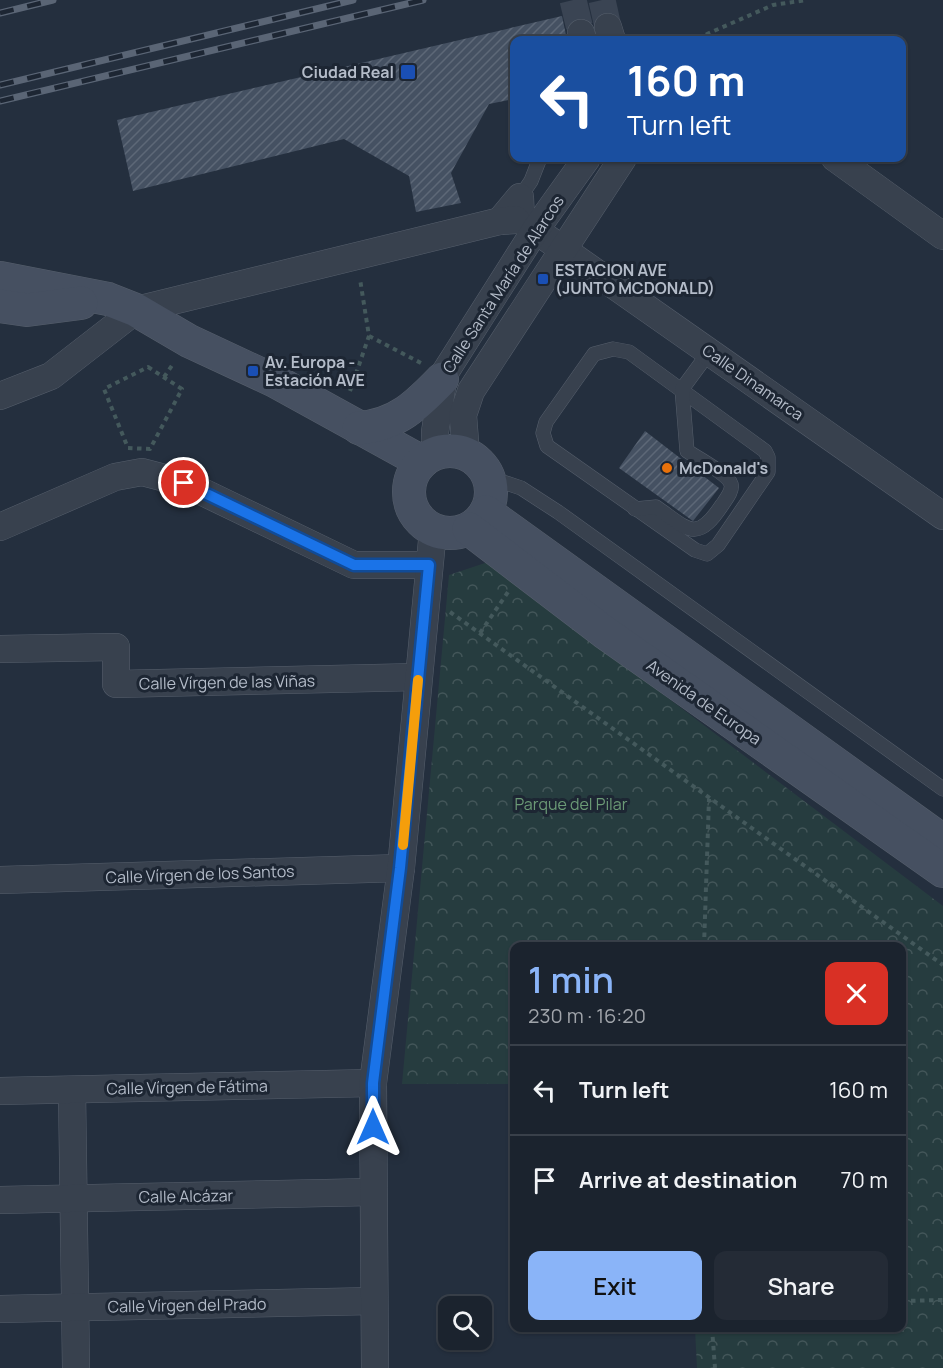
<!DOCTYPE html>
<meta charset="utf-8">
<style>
:root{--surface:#1b232e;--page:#242b36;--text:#f1f3f6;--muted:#a0a4aa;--line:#39404a;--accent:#8ab4f8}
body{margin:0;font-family:Manrope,sans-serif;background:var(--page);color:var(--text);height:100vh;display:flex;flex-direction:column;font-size:22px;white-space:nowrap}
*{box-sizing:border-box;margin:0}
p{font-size:20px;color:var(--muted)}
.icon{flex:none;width:33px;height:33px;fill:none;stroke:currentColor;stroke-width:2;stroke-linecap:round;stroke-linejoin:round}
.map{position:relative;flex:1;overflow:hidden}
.side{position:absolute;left:510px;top:942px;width:396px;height:390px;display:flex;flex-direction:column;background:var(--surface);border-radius:12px;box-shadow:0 2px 4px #0004,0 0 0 2px var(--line)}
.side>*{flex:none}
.banner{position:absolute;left:510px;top:36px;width:396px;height:126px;border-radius:12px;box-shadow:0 2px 4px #0004,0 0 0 2px var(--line);background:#1a4fa0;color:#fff;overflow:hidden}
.tools{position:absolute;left:438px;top:1296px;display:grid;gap:12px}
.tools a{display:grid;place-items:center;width:54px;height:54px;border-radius:12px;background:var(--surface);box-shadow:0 2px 4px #0004,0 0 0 2px var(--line);font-size:30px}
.pin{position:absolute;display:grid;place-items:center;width:51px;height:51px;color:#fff;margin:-26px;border:3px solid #fff;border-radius:50%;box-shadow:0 2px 6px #0007}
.me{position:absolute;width:66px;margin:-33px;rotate:0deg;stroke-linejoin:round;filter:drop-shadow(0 0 4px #0008)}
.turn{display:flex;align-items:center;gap:21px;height:126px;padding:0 18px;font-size:27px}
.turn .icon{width:78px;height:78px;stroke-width:2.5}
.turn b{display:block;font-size:42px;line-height:51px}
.round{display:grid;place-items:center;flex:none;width:63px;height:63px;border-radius:12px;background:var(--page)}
.summary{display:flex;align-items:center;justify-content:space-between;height:102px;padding:0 18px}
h1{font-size:36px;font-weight:600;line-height:45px;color:var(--accent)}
.button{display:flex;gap:12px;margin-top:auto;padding:12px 18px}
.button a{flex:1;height:69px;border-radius:12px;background:var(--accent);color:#111;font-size:24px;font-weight:600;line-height:69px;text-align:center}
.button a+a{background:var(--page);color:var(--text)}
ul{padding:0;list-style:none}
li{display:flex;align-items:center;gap:18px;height:90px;padding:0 18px;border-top:2px solid var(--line)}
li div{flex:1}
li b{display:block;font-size:22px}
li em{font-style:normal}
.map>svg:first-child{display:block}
</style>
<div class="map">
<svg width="943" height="1368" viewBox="0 0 943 1368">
<defs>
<pattern id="forest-crowns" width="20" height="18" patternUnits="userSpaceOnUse" patternTransform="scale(1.5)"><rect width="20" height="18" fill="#263c3f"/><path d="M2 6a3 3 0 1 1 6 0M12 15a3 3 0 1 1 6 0" fill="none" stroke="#435659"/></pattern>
<pattern id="building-hatch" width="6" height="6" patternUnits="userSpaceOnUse" patternTransform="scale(1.5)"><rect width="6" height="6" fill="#455162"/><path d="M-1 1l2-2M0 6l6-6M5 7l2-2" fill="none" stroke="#5d6877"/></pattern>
</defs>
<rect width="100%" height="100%" fill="#242f3e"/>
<polygon fill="url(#forest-crowns)" points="488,562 943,906 943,1368 697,1368 695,1328 902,1328 902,946 514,946 514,1084 402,1084 449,575"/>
<g fill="url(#building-hatch)">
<polygon points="562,16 567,40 514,40 514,99 489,104 451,173 461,203 416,212 409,176 344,139 133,191 117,120"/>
<polygon points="645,431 719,488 693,521 619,468"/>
</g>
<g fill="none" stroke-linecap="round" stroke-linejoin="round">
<g stroke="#3a4453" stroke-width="27" stroke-dasharray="27 14" stroke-linecap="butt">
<polyline points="573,0 581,33"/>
<polyline points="602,0 608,27"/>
</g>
<defs>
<g id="lane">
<polyline points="520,197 531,181 540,158"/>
<polygon points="613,349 629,352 765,451 768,457 768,472 718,545 707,554 695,550 547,446 543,433 546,422 594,354"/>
<polyline points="488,477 521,488 558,512 943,789"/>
<path d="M635,509L656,507C688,529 696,544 722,505C726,499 733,491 731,484C728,474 696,457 687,451L682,389L710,351"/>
</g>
<g id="street">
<polyline points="608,27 612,40"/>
<polyline points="581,33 583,40"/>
<polyline points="835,158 943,236"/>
<polyline points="500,221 520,197 521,220 943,516"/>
<polyline points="0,396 51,376 136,310 500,221 516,220"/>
<polyline points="436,453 435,432 444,374 536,229 587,158"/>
<polyline points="466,454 463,415 471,391 623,158"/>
<polyline points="0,527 115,477 142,472 184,483 354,565 429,565"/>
<polyline points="0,649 116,647 116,684 418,677"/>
<polyline points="0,880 401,868"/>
<polyline points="72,1090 76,1368"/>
<polyline points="0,1091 373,1083"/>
<polyline points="0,1200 373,1192"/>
<polyline points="0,1309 374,1301"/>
<polyline points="375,1368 373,1083 401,868 433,530"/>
</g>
<g id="secondary">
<polyline points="0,278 108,299 136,310 189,341 275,381 422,462"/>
<polyline points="0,306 27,310 81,303"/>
<path d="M359,428C397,425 417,405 442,379"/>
<circle cx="450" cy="492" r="41"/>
<polyline points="486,512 943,841"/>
<polyline points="469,529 604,632 943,871"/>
</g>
</defs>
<use href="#lane" stroke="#565f6c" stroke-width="15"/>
<use href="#street" stroke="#565f6c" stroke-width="28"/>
<use href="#secondary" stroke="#565f6c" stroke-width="34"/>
<g stroke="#44595c" stroke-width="4" stroke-dasharray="4.5 4.5" stroke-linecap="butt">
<polyline points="699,40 707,34 773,5 807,0"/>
<polyline points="369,336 421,363"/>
<polygon points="148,367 182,389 150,449 128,448 104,389"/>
<polyline points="164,377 173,364"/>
<polyline points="350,391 369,336 360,279"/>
<polyline points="450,612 943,965"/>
<polyline points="480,633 508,592"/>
<polyline points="704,946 709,799"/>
<polyline points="902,1301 943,1300"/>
<polyline points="712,1328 715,1368"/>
</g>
<use href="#lane" stroke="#38414e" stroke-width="14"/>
<use href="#street" stroke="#38414e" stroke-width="27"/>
<use href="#secondary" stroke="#465061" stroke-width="33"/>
<defs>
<g id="rail">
<polyline points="0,13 53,0"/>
<polyline points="0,85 353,0"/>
<polyline points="0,101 423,0"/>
</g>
</defs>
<use href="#rail" stroke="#5a6575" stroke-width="7"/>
<use href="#rail" stroke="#1d2633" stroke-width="4.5" stroke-dasharray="14" stroke-linecap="butt"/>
</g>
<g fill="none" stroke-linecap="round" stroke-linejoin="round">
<defs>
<polyline id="route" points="184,483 354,565 429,565 400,868 373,1083 373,1127"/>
</defs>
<use href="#route" stroke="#114b97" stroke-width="15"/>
<use href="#route" stroke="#1a73e8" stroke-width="10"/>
<polyline stroke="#f59e0b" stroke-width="10" points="403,845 418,680"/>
</g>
<g fill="#1a4fb4" stroke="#1d2633" stroke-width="2">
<rect x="400" y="64" width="16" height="16" rx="3"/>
<rect x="537" y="273" width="12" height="12" rx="3"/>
<rect x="247" y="365" width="12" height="12" rx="3"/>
</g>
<circle fill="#e8710a" stroke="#1d2633" stroke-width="2" cx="667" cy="468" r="6"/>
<g text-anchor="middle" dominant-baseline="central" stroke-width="6" stroke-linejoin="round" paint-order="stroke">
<g font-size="16" font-weight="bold" fill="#b4bcc9" stroke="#1d2633" text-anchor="start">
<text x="394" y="72" text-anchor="end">Ciudad Real</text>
<text x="555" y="270">ESTACION AVE<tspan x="555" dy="18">(JUNTO MCDONALD)</tspan></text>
<text x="265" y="362">Av. Europa -<tspan x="265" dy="18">Estación AVE</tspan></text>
<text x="679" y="468">McDonald's</text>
</g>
<g font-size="16" fill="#b4bcc9" stroke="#1d2633">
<text transform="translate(503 284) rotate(-57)">Calle Santa María de Alarcos</text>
<text transform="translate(753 382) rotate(35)">Calle Dinamarca</text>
<text transform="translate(227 682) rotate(-1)">Calle Vírgen de las Viñas</text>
<text transform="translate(704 702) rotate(35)">Avenida de Europa</text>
<text transform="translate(200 874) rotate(-2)">Calle Vírgen de los Santos</text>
<text transform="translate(187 1087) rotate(-1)">Calle Vírgen de Fátima</text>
<text transform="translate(186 1196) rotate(-1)">Calle Alcázar</text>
<text transform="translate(187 1305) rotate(-1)">Calle Vírgen del Prado</text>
</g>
<g font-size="16" fill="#6b9a76" stroke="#1d2633">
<text x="571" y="804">Parque del Pilar</text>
</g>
</g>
</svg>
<div class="tools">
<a><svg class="icon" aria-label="search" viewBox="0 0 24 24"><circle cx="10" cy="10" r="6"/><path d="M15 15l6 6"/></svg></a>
</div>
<div class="pin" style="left:184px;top:483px;background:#d93025"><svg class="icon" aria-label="arrive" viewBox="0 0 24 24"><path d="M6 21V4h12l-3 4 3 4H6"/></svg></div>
<svg class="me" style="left:373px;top:1127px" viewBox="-20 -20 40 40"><path d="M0-17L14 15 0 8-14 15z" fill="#1a73e8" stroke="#fff" stroke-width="4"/></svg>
<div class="banner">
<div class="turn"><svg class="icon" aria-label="left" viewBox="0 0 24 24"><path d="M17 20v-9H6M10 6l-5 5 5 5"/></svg><div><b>160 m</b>Turn left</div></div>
</div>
<section class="side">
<div class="summary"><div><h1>1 min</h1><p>230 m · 16:20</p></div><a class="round" style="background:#d93025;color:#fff"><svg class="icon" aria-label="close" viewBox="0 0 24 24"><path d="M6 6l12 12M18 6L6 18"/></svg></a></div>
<ul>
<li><svg class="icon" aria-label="left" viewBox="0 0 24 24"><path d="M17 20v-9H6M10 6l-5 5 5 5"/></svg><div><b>Turn left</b></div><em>160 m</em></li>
<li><svg class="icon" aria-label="arrive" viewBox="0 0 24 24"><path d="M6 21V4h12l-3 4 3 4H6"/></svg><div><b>Arrive at destination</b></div><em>70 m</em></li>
</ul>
<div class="button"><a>Exit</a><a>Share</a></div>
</section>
</div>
